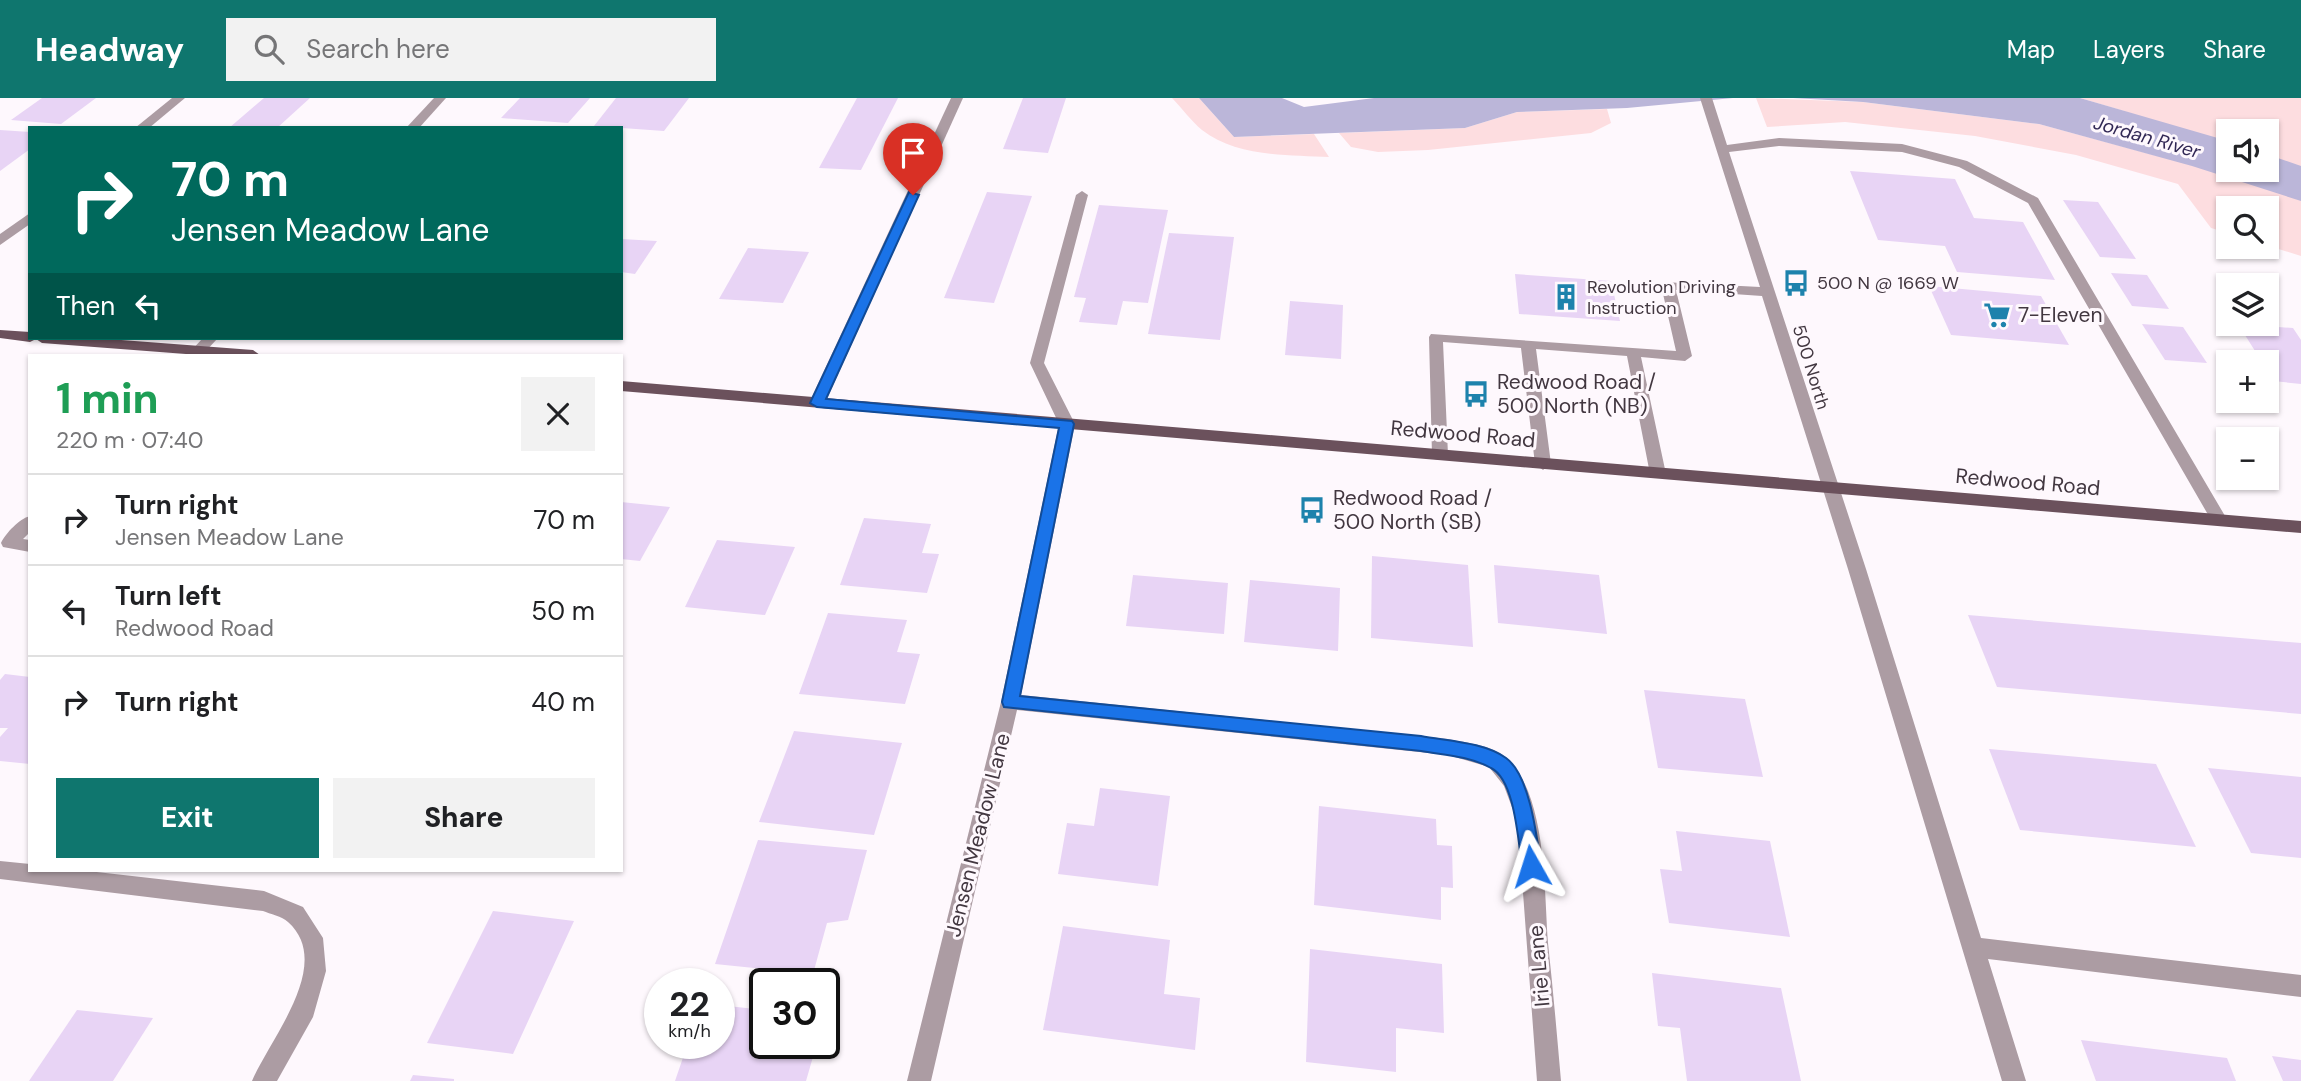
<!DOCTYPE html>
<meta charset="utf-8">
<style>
:root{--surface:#fff;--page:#f2f2f2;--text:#202124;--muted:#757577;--line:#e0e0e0;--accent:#0f766e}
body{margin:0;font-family:"DM Sans",sans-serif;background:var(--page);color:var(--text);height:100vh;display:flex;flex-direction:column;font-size:26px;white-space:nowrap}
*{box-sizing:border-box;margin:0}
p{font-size:23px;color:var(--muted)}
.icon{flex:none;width:38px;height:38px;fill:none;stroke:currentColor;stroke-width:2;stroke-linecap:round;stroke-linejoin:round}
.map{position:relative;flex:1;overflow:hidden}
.sheet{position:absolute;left:28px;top:256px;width:595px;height:518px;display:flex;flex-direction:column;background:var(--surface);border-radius:0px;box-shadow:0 2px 5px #0004}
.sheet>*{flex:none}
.top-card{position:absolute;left:28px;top:28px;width:595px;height:214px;border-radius:0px;box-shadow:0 2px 5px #0004;background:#00695c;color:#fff;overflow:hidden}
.controls{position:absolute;left:2216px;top:21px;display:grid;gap:14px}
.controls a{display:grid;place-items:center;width:63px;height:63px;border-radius:0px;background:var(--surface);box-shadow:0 2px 5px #0004;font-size:35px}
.speed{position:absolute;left:644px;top:870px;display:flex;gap:14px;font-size:35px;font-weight:700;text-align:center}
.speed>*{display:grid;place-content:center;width:91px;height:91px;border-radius:50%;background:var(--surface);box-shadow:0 2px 5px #0004;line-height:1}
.speed small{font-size:18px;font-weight:400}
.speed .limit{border:4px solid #111;border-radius:10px;background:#fff;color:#111}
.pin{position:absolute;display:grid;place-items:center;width:60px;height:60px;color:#fff;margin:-72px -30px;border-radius:50% 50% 50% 0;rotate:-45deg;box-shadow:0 0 7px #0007}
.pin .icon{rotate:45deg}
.me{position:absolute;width:77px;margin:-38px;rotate:354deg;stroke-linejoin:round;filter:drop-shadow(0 0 5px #0008)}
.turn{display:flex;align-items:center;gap:24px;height:147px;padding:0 28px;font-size:32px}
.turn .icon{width:91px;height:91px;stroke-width:2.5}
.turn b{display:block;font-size:49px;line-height:60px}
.then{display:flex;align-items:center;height:66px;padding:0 28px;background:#0003;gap:14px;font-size:26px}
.round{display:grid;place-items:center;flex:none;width:74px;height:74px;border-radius:0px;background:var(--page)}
.headline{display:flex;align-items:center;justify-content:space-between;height:119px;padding:0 28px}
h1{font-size:42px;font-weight:800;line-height:52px;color:#1e9e55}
.primary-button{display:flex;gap:14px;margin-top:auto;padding:14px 28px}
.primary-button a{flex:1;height:80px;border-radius:0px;background:var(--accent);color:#fff;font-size:28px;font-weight:800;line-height:80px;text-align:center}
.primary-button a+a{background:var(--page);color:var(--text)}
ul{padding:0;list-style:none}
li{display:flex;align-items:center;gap:21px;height:91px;padding:0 28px;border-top:2px solid var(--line)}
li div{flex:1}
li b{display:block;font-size:26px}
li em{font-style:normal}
header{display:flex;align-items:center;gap:42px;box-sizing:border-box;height:98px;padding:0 35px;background:var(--accent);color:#fff}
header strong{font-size:33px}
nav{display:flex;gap:38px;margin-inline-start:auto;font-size:24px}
.search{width:490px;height:63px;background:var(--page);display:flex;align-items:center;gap:18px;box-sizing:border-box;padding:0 24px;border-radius:0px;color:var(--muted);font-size:26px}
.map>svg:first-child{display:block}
</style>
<header>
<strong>Headway</strong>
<div class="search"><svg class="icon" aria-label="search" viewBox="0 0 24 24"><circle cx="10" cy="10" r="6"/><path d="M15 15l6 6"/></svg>Search here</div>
<nav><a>Map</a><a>Layers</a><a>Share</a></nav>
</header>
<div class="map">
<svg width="2301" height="983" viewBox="0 0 2301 983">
<rect width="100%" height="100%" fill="#fef8fd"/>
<g fill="#fddde0" fill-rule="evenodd">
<path d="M1172,0H1199L1234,39L1314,36L1329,59C1288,57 1236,59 1202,32C1191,23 1182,10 1172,0Z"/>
<path d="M1756,0L1863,4L2039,26L2157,58L2124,13L2080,0H2301V158L2266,147V110H2228V135L2211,130L2178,86L2076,57L1975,38L1845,24L1767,29ZM2228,33H2266V72H2228Z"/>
<polygon points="1607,11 1611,25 1591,35 1428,52 1378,54 1351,49 1339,35 1465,30 1517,14"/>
</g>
<g fill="#bbb6d9">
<polygon points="1199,0 1282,0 1304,9 1374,0 1733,0 1627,10 1517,14 1465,30 1234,39"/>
<polygon points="1793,0 2080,0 2228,43 2228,72 2266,72 2266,56 2301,68 2301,103 2192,68 2039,26 1863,4"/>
</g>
<g fill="#e8d4f5">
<polygon points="42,0 96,0 61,26 11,22"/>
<polygon points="264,0 310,0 277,30 229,30"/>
<polygon points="520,0 590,0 568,25 501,20"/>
<polygon points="616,0 689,0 664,33 594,28"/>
<polygon points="857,0 898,0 861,72 819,70"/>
<polygon points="1023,0 1066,0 1048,55 1003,51"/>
<polygon points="0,32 30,34 30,51 0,73"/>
<polygon points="1850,73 1955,81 1974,120 2023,124 2055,182 1957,174 1945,148 1878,142"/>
<polygon points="987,94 1032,98 994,205 944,200"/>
<polygon points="2063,102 2098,104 2136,161 2100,159"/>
<polygon points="1099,107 1168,112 1148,205 1123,203 1117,227 1079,224 1086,200 1074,199"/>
<polygon points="1169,135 1234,139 1220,242 1148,236"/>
<polygon points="621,141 657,143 635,176 621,174"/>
<polygon points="748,150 809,154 783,205 719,201"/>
<polygon points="2111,175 2147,177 2169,211 2132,208"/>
<polygon points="1515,176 1611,183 1620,223 1519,216"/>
<polygon points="1929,188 2041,198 2069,247 1951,237"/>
<polygon points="1290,203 1343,207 1341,261 1285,257"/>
<polygon points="2142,226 2183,229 2207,265 2165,262"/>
<polygon points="2238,226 2293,230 2301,242 2301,286 2273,283 2266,272 2266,264 2262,264"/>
<polygon points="621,404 670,409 640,463 621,461"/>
<polygon points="864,420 931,426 922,455 939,456 927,495 840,487"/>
<polygon points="717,442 795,449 765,517 685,509"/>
<polygon points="1372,458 1468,467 1473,549 1371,540"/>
<polygon points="1494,467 1599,477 1607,536 1498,525"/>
<polygon points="1133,477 1228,485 1224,536 1126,528"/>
<polygon points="1250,482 1340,490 1338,553 1244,544"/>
<polygon points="828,515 907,522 897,554 920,556 905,606 799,596"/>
<polygon points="1968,517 2301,545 2301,616 1997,589"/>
<polygon points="5,576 30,579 30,666 0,663 0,639 8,630 0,630 0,582"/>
<polygon points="1644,592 1745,601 1763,679 1658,670"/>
<polygon points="794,633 902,645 874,737 759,724"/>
<polygon points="1989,651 2156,666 2196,749 2020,732"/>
<polygon points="2208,670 2301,679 2301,760 2251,755"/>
<polygon points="1100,690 1170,698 1158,788 1058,776 1067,725 1094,728"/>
<polygon points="1319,708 1436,721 1437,747 1452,748 1453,790 1441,789 1441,822 1314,807"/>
<polygon points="1676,733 1770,743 1790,839 1669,825 1660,771 1682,773"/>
<polygon points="758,742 867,752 848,822 827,825 813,876 715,866"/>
<polygon points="493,813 574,823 513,956 427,945"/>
<polygon points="1063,828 1170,842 1164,896 1200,900 1195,952 1043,932"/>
<polygon points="1310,851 1442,866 1444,935 1396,930 1396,974 1306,964"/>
<polygon points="1652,875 1781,890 1801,983 1687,983 1680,930 1658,928"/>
<polygon points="719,907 765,912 765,945 817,945 806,983 675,983 688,945 719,945"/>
<polygon points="77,912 153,920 113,983 29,983"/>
<polygon points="2081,942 2227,960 2236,983 2096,983"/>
<polygon points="2272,958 2301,962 2301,983 2283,983"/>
<polygon points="413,977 454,981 454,983 410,983"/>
</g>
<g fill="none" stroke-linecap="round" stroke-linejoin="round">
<g fill="#ac9ca3" fill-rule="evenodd">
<polygon points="172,0 185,0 149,30 135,30"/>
<polygon points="434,0 446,0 419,30 406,30"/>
<polygon points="951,0 963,0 825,305 822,309 812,309 809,305"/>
<polygon points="1700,0 1712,0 1727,47 1779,40 1902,46 1967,63 2038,100 2228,423 2226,427 2214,427 2028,105 1959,69 1902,54 1779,48 1729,54 1866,471 1981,840 2301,877 2301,899 1988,861 2026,983 2002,983 1848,471 1762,198 1676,192 1692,258 1685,263 1641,259 1666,376 1664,380 1652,380 1650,376 1627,258 1536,251 1551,366 1543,372 1535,366 1521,250 1443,244 1448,357 1440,362 1434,361 1432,357 1429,239 1431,236 1676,253 1661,187 1663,184 1760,189"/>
<path d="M1082,93L1088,97L1044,265L1075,326L1021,597L1448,641C1467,645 1493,647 1508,661C1547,700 1544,793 1548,845C1553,891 1557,937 1561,983H1537L1519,741L1513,712L1504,688L1489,669L1448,657L1017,612L931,983H907L1001,604L1059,326L1030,265L1076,97Z"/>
<polygon points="30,115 30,126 0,147 0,136"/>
<polygon points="203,240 218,240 202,257 187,257"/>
<path d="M30,418V434L23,441L30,442V454L3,449L1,445C6,435 19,421 30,418Z"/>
<path d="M0,763L30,766V772H79L264,793L303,809L323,840L326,873L313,919L277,983H252C269,942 335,866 288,824C282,818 270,816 263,813L0,781Z"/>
</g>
<g fill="#6b515c" fill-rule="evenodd">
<polygon points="0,232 30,234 30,240 95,240 253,252 260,257 199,257 42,245 36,241 30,244 0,240"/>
<polygon points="621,283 2301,423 2301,435 621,293"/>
</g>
</g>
<path fill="#1a73e8" stroke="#114b97" stroke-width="2" d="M909,94L919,97L826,301L1072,323L1074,326L1020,598L1421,638C1447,643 1484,644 1506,660C1530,677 1537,740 1541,768L1538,774L1531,776L1524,774L1522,768C1518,743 1515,682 1491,670C1470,658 1444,657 1421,653L1004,609L1002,604L1059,330L817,309L810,305Z"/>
<defs>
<symbol id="bus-bare" viewBox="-9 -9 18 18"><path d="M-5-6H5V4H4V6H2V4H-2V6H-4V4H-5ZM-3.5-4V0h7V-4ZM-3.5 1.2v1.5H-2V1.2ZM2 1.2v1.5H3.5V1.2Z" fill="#1d82ac" stroke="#fef8fd" stroke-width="2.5" paint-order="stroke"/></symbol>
<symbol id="building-bare" viewBox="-9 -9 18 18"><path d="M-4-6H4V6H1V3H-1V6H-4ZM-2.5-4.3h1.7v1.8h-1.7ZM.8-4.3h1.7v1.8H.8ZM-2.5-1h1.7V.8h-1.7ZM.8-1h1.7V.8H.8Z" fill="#1d82ac" stroke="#fef8fd" stroke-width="2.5" paint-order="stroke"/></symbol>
<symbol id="supermarket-bare" viewBox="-9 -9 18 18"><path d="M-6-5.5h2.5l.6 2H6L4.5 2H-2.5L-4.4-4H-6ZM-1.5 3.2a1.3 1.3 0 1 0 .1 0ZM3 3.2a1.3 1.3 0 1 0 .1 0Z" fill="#1d82ac" stroke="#fef8fd" stroke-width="2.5" paint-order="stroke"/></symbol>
</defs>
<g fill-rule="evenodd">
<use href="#bus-bare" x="1777" y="166" width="38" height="38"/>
<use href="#building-bare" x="1547" y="180" width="38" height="38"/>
<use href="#supermarket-bare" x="1978" y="198" width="38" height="38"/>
<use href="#bus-bare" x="1457" y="277" width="38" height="38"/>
<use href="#bus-bare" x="1293" y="393" width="38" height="38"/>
</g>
<g text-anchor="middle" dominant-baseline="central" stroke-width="6" stroke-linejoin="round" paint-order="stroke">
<g font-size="18" fill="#423740" stroke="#fef8fd" text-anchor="start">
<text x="1817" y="185">500 N @ 1669 W</text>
<text x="1587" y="189">Revolution Driving<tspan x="1587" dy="21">Instruction</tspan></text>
</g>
<g font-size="18" fill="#423740" stroke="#fef8fd">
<text transform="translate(1811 269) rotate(73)">500 North</text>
</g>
<g font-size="19" font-style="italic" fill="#322855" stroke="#fef8fd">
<text transform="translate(2147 39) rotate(16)">Jordan River</text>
</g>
<g font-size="21" fill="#423740" stroke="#fef8fd" text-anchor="start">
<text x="2018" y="217">7-Eleven</text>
<text x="1497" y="284">Redwood Road /<tspan x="1497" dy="24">500 North (NB)</tspan></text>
<text x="1333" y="400">Redwood Road /<tspan x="1333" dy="24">500 North (SB)</tspan></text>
</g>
<g font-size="21" fill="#423740" stroke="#fef8fd">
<text transform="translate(1463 336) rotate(5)">Redwood Road</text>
<text transform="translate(2028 384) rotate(5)">Redwood Road</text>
<text transform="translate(978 737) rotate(-76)">Jensen Meadow Lane</text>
<text transform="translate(1539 868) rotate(-95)">Irie Lane</text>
</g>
</g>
</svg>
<div class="controls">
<a><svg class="icon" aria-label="sound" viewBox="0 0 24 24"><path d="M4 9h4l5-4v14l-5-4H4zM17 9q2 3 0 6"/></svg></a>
<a><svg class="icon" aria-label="search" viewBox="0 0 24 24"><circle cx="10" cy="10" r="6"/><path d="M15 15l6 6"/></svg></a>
<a><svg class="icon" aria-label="layers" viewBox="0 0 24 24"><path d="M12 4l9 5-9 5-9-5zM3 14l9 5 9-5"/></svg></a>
<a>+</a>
<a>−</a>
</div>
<div class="speed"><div>22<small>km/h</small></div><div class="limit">30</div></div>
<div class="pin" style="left:913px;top:97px;background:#d93025"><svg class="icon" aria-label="arrive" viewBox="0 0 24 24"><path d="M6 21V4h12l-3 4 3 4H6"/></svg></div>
<svg class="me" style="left:1531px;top:768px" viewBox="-20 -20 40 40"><path d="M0-17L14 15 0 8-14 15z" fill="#1a73e8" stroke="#fff" stroke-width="4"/></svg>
<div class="top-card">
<div class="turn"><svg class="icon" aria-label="right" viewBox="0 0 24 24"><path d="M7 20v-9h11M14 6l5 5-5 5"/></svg><div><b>70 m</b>Jensen Meadow Lane</div></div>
<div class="then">Then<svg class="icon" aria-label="left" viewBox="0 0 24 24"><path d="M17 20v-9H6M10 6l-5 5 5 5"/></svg></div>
</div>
<section class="sheet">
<div class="headline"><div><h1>1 min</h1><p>220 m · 07:40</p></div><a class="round"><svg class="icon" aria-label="close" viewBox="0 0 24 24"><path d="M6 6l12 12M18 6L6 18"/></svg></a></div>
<ul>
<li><svg class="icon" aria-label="right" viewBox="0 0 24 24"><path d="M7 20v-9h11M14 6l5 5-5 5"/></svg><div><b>Turn right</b><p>Jensen Meadow Lane</p></div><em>70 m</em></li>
<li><svg class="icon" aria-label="left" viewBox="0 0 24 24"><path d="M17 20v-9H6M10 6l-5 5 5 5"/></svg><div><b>Turn left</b><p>Redwood Road</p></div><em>50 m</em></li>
<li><svg class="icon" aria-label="right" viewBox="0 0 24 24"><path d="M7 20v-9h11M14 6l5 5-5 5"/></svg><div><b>Turn right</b></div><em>40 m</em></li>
</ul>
<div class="primary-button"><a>Exit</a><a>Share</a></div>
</section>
</div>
